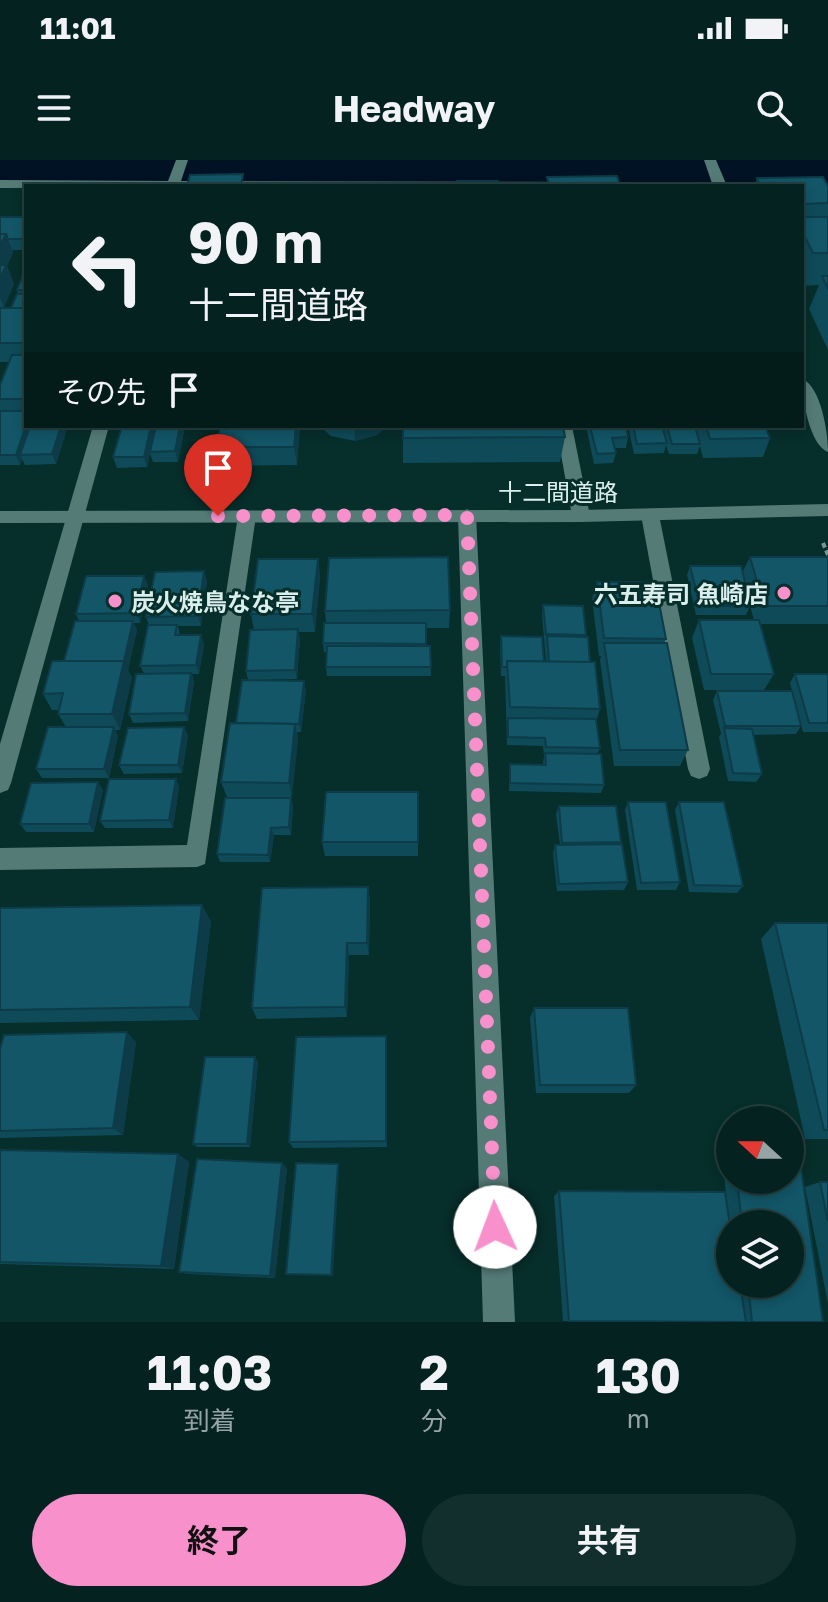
<!DOCTYPE html>
<html lang="ja">
<meta charset="utf-8">
<style>
:root{--surface:#042220;--page:#122f2d;--text:#f1f3f6;--muted:#97a4a5;--line:#253f3e;--accent:#f890cb}
body{margin:0;font-family:"Golos Text","Noto Sans JP",sans-serif;background:var(--page);color:var(--text);height:100vh;display:flex;flex-direction:column;font-size:30px;white-space:nowrap}
*{box-sizing:border-box;margin:0}
p{font-size:26px;color:var(--muted)}
.icon{flex:none;width:44px;height:44px;fill:none;stroke:currentColor;stroke-width:2;stroke-linecap:round;stroke-linejoin:round}
.map{position:relative;height:1162px;overflow:hidden}
.side{display:flex;flex-direction:column;background:var(--surface);flex:1}
.side>*{flex:none}
.hud{position:absolute;left:24px;top:24px;width:780px;height:244px;border-radius:0px;box-shadow:0 4px 12px #0003,0 0 0 2px var(--line);background:#042220;color:var(--text);overflow:hidden}
.needle{width:52px;rotate:291deg}
.tools{position:absolute;left:716px;top:946px;display:grid;gap:16px}
.tools a{display:grid;place-items:center;width:88px;height:88px;border-radius:50%;background:var(--surface);box-shadow:0 4px 12px #0003,0 0 0 2px var(--line);font-size:40px}
.pin{position:absolute;display:grid;place-items:center;width:68px;height:68px;color:#fff;margin:-82px -34px;border-radius:50% 50% 50% 0;rotate:-45deg;box-shadow:0 0 8px #0007}
.pin .icon{rotate:45deg}
.me{position:absolute;width:88px;margin:-44px;rotate:358deg;stroke-linejoin:round;filter:drop-shadow(0 0 6px #0008)}
.turn{display:flex;align-items:center;gap:28px;height:168px;padding:0 32px;font-size:36px}
.turn .icon{width:104px;height:104px;stroke-width:2.5}
.turn b{display:block;font-size:56px;line-height:68px}
.then{display:flex;align-items:center;height:76px;padding:0 32px;background:#0003;gap:16px;font-size:30px}
.eta{display:flex;justify-content:space-evenly;align-items:center;height:136px;text-align:center}
.eta b{font-size:48px;font-weight:700;line-height:56px}
.button{display:flex;gap:16px;margin-top:auto;padding:16px 32px}
.button a{flex:1;height:92px;border-radius:48px;background:var(--accent);color:#111;font-size:32px;font-weight:700;line-height:92px;text-align:center}
.button a+a{background:var(--page);color:var(--text)}
.status{display:flex;justify-content:space-between;align-items:center;height:56px;padding:0 40px;background:var(--surface);direction:ltr}
.status svg{height:22px;fill:currentColor}
header{display:flex;justify-content:space-between;align-items:center;height:104px;padding:0 32px;background:var(--surface);font-size:36px;font-weight:700}
.map>svg:first-child{display:block}
</style>
<div class="status"><b>11:01</b><svg viewBox="0 0 49 12"><path d="M0 12V9h3v3zM5 12V6h3v6zM10 12V3h3v9zM15 12V0h3v12zM26 1h20v11H26zM47 4h2v5h-2z"/></svg></div>
<header><svg class="icon" aria-label="menu" viewBox="0 0 24 24"><path d="M4 6h16M4 12h16M4 18h16"/></svg>Headway<svg class="icon" aria-label="search" viewBox="0 0 24 24"><circle cx="10" cy="10" r="6"/><path d="M15 15l6 6"/></svg></header>
<div class="map">
<svg width="828" height="1162" viewBox="0 0 828 1162">
<rect width="100%" height="100%" fill="#062e2b"/>
<g fill="none" stroke-linecap="round" stroke-linejoin="round">
<polygon fill="#021225" fill-rule="evenodd" points="0,0 828,0 828,24 0,21"/>
<polyline stroke="#799694" stroke-width="4" stroke-dasharray="5 3" stroke-linecap="butt" points="823,383 828,395"/>
<g fill="#557b77" fill-rule="evenodd">
<polygon points="556,266 572,266 590,356 588,361 574,361 572,356"/>
<polygon points="650,349 659,355 710,609 707,616 699,619 691,616 688,609 641,355"/>
<polygon points="247,350 256,356 205,704 197,707 0,710 0,688 187,685 238,356"/>
</g>
<g fill="#557b77" fill-rule="evenodd">
<polygon points="176,0 188,0 181,21 610,22 617,26 0,28 0,20 168,21"/>
<polygon points="93,266 109,266 11,623 8,630 0,633 0,584"/>
<polygon points="467,349 476,355 515,1162 483,1162 458,355"/>
</g>
<g fill="#557b77" fill-rule="evenodd">
<polygon points="704,0 716,0 727,26 713,26"/>
<path d="M802,219C821,226 828,273 828,292C809,285 802,237 802,219Z"/>
<polygon points="828,344 828,356 581,362 0,363 0,351 581,350"/>
</g>
</g>
<g fill="#0f4a59" fill-rule="evenodd">
<polygon points="757,18 828,26 828,190 809,149 819,125 802,126 802,26 755,26"/>
<polygon points="0,57 26,57 26,90 12,90 13,93 7,106 14,124 4,147 0,147"/>
<polygon points="26,114 26,266 68,266 56,304 25,305 22,299 20,305 0,305 0,225 9,202 0,202 0,148 11,148 18,134 17,130"/>
<polygon points="122,266 185,266 178,302 153,302 150,293 147,307 117,308 113,297"/>
<polygon points="220,266 300,266 297,305 221,306 216,287"/>
<polygon points="311,266 397,266 397,268 384,268 377,275 355,281 331,276 323,269 311,269"/>
<polygon points="403,266 565,277 560,302 403,303"/>
<polygon points="586,266 626,266 628,277 626,288 615,288 616,293 613,303 594,304"/>
<polygon points="628,266 765,266 770,278 763,297 703,298 700,286 697,294 669,294 666,285 664,293 634,294"/>
<polygon points="750,397 828,397 828,464 760,464 774,514 764,530 704,530 692,478 699,460 754,460 750,446 746,455 696,455 687,415 690,406 742,413"/>
<polygon points="318,399 320,417 315,472 298,472 300,479 297,519 248,520 246,511 254,470 251,454"/>
<polygon points="204,411 207,421 201,466 178,466 180,475 201,475 204,485 199,514 192,514 194,522 188,561 133,563 129,554 144,513 140,506 149,465 146,457"/>
<polygon points="144,416 148,425 140,463 134,463 137,470 128,510 132,518 120,570 115,570 118,576 109,618 42,618 36,609 66,567 58,554 59,550 52,550 43,534 64,501 79,461 76,454"/>
<polygon points="597,422 666,479 664,483 688,590 680,606 614,606 600,500 601,496 599,496 592,439"/>
<polygon points="543,445 586,475 590,502 600,549 596,562 600,588 597,594 604,625 601,633 509,631 510,604 543,604 544,596 543,586 507,585 505,516 501,516 500,486 501,476 544,502 546,502 542,455"/>
<polygon points="450,450 449,468 426,468 426,486 430,486 431,516 327,516 326,507 327,492 324,492 323,483 326,463 325,451"/>
<polygon points="795,514 828,514 828,572 803,572 790,523"/>
<polygon points="306,530 301,572 297,572 298,580 291,638 293,646 291,675 274,675 270,702 220,702 217,694 227,637 221,622 236,563"/>
<polygon points="717,531 801,566 796,574 753,575 762,614 756,622 728,621 719,577 721,574 713,540"/>
<polygon points="184,567 188,576 182,613 124,614 119,605"/>
<polygon points="176,619 179,627 173,668 105,668 100,661"/>
<polygon points="103,630 94,672 26,672 20,664"/>
<polygon points="418,632 418,696 325,696 322,682"/>
<polygon points="628,642 680,722 676,730 637,730 625,650"/>
<polygon points="679,642 743,726 737,733 689,732 675,650"/>
<polygon points="559,646 621,682 620,684 628,722 624,730 557,731 553,693 555,685 560,685 556,654"/>
<polygon points="368,727 370,740 369,795 349,795 347,857 257,859 252,848"/>
<polygon points="202,745 211,762 199,860 0,863 0,748"/>
<polygon points="775,763 828,763 828,979 805,979 761,779"/>
<polygon points="534,848 636,925 629,933 536,933 530,858"/>
<polygon points="136,882 123,975 0,978 0,889"/>
<polygon points="387,886 387,987 293,988 289,982"/>
<polygon points="258,902 250,987 197,987 193,984"/>
<polygon points="0,990 178,994 189,1002 174,1109 0,1104"/>
<path d="M730,990V1020H790L823,1162L563,1161L554,1036L559,1031L728,1055L722,994ZM730,1064H790V1124H730Z"/>
<polygon points="287,1008 275,1118 188,1114 179,1112"/>
<polygon points="820,1022 828,1022 828,1144 805,1027"/>
</g>
<g fill="#0d3c48">
<polygon points="6,74 13,93 7,106 14,124 4,147 0,138 0,86"/>
<polygon points="26,266 34,266 20,295 22,299 20,305 16,295"/>
<polygon points="61,266 68,266 56,304 52,294"/>
<polygon points="151,266 156,266 157,267 147,307 144,297"/>
<polygon points="180,266 185,266 178,302 175,291"/>
<polygon points="296,266 300,266 297,305 294,287"/>
<polygon points="354,266 384,266 384,268 377,275 355,281"/>
<polygon points="318,399 320,417 315,472 312,454"/>
<polygon points="204,411 207,421 201,466 198,456"/>
<polygon points="144,416 148,425 140,463 137,453"/>
<polygon points="133,461 137,470 128,510 132,518 120,570 112,554"/>
<polygon points="298,469 300,479 297,519 295,510"/>
<polygon points="201,475 204,485 199,514 196,505"/>
<polygon points="191,513 194,522 188,561 185,553"/>
<polygon points="304,521 306,530 301,572 299,564"/>
<polygon points="295,564 298,580 292,638 289,623"/>
<polygon points="114,567 118,576 109,618 104,609"/>
<polygon points="184,567 188,576 182,613 178,605"/>
<polygon points="176,619 179,627 173,668 169,660"/>
<polygon points="98,622 103,630 94,672 89,664"/>
<polygon points="291,638 293,646 291,675 289,667"/>
<polygon points="271,668 274,675 270,702 268,695"/>
<polygon points="368,727 370,740 369,795 367,783"/>
<polygon points="202,745 211,762 199,860 190,847"/>
<polygon points="347,783 349,795 347,857 345,847"/>
<polygon points="127,872 136,882 123,975 113,968"/>
<polygon points="386,876 387,886 387,987 386,981"/>
<polygon points="255,897 258,902 250,987 247,984"/>
<polygon points="178,994 189,1002 174,1109 161,1106"/>
<polygon points="282,1003 287,1008 275,1118 270,1116"/>
<polygon points="338,1004 339,1007 333,1116 331,1115"/>
</g>
<g fill="#125667" stroke="#0d3c48" stroke-width="2">
<polygon points="243,14 241,26 187,26 190,15"/>
<polygon points="617,16 620,26 549,26 547,17"/>
<polygon points="823,17 828,26 828,43 802,44 802,26 760,26 757,18"/>
<polygon points="457,21 498,21 499,26 457,26"/>
<polygon points="382,23 427,23 428,26 382,26"/>
<polygon points="692,24 693,26 665,26 664,25"/>
<polygon points="0,57 26,57 26,76 24,79 8,79 6,74 0,74"/>
<polygon points="802,57 828,57 828,93 813,93 802,71"/>
<polygon points="0,74 6,74 0,86"/>
<polygon points="0,105 6,105 0,119"/>
<polygon points="26,114 26,130 17,130 23,115"/>
<polygon points="822,116 828,116 828,129"/>
<polygon points="17,134 26,134 26,148 11,148"/>
<rect x="0" y="148" width="26" height="35"/>
<polygon points="12,195 26,195 26,239 0,239 0,225"/>
<polygon points="0,251 26,251 26,265 16,295 0,295"/>
<polygon points="30,266 61,266 52,294 20,295"/>
<polygon points="122,266 151,266 144,297 113,297"/>
<polygon points="156,266 180,266 175,291 150,292"/>
<polygon points="220,266 296,266 294,287 216,287"/>
<polygon points="403,266 563,266 565,277 403,278"/>
<polygon points="590,266 626,266 628,277 612,278 616,293 597,294"/>
<polygon points="633,266 662,266 667,283 637,284"/>
<polygon points="667,266 695,266 700,284 672,284"/>
<polygon points="706,266 765,266 770,278 710,279"/>
<polygon points="448,397 450,450 325,451 329,398"/>
<polygon points="750,397 828,397 828,446 764,446"/>
<polygon points="258,399 318,399 312,454 251,454"/>
<polygon points="690,406 741,406 751,446 700,446"/>
<polygon points="204,411 198,456 146,457 155,412"/>
<polygon points="86,416 144,416 137,453 76,454"/>
<polygon points="597,422 655,422 666,479 604,478"/>
<polygon points="543,445 583,446 586,475 546,474"/>
<polygon points="699,460 759,460 774,514 711,514"/>
<polygon points="75,461 133,461 124,501 64,501"/>
<polygon points="324,463 426,463 426,484 323,483"/>
<polygon points="148,465 177,465 175,475 201,475 196,505 140,506"/>
<polygon points="298,469 295,510 246,511 250,470"/>
<polygon points="501,476 542,477 544,502 507,501 507,507 502,507"/>
<polygon points="547,476 588,477 590,502 549,502"/>
<polygon points="604,483 667,483 688,590 620,590"/>
<polygon points="327,486 430,486 431,507 326,507"/>
<polygon points="52,501 124,501 112,554 58,554 63,533 43,534"/>
<polygon points="507,501 595,502 600,549 510,547"/>
<polygon points="191,513 185,553 129,554 136,514"/>
<polygon points="795,514 828,514 828,563 809,563"/>
<polygon points="242,520 304,521 299,564 236,563"/>
<polygon points="717,531 792,531 801,566 725,566"/>
<polygon points="508,558 596,559 600,588 546,587 545,578 508,577"/>
<polygon points="230,563 295,564 289,623 221,622"/>
<polygon points="48,567 114,567 104,609 36,609"/>
<polygon points="184,567 178,605 119,605 128,568"/>
<polygon points="724,568 752,569 762,614 733,613"/>
<polygon points="545,593 601,594 604,625 510,623 510,604 546,605"/>
<polygon points="109,619 176,619 169,660 100,661"/>
<polygon points="98,622 89,664 20,664 31,623"/>
<polygon points="326,632 418,632 418,682 322,682"/>
<polygon points="225,638 291,638 289,667 271,668 268,695 217,694"/>
<polygon points="628,642 666,642 680,722 641,723"/>
<polygon points="679,642 724,642 743,726 694,725"/>
<polygon points="559,646 616,646 621,682 562,683"/>
<polygon points="622,684 628,722 559,724 555,685"/>
<polygon points="368,727 367,783 347,783 345,847 252,848 262,728"/>
<polygon points="202,745 190,847 0,850 0,748"/>
<polygon points="775,763 828,763 828,970 824,970"/>
<polygon points="534,848 628,848 636,925 540,925"/>
<polygon points="127,872 113,968 0,971 0,889 4,875"/>
<polygon points="386,876 386,981 289,982 296,877"/>
<polygon points="205,897 255,897 247,984 193,984"/>
<polygon points="0,990 178,994 161,1106 0,1102"/>
<polygon points="790,992 799,993 823,1162 752,1162 748,1124 790,1124 790,1064 742,1064 737,1020 790,1020"/>
<polygon points="197,999 282,1003 270,1116 179,1112"/>
<polygon points="296,1003 338,1004 331,1115 286,1114"/>
<polygon points="820,1022 828,1022 828,1062"/>
<polygon points="559,1031 725,1032 730,1065 730,1124 740,1124 746,1162 569,1161"/>
</g>
<g fill="none" stroke-linecap="round" stroke-linejoin="round">
<polyline stroke="#f890cb" stroke-width="14" stroke-dasharray="0 25.2" points="218,356 467,355 495,1067"/>
</g>
<g fill="#f890cb" stroke="#062e2b" stroke-width="3">
<circle cx="784" cy="433" r="8"/>
<circle cx="115" cy="441" r="8"/>
</g>
<g text-anchor="middle" dominant-baseline="central" stroke-width="6" stroke-linejoin="round" paint-order="stroke">
<g font-size="24" fill="#daeeec" stroke="#062e2b">
<text x="558" y="331">十二間道路</text>
</g>
<g font-size="24" font-weight="bold" fill="#daeeec" stroke="#062e2b" text-anchor="end">
<text x="768" y="433">六五寿司 魚崎店</text>
<text x="131" y="441" text-anchor="start">炭火焼鳥なな亭</text>
</g>
</g>
</svg>
<div class="tools">
<a><svg class="needle" viewBox="-14 -14 28 28"><path d="M0-13l5 13h-10z" fill="#e53935"/><path d="M0 13l5-13h-10z" fill="#97a4a5"/></svg></a>
<a><svg class="icon" aria-label="layers" viewBox="0 0 24 24"><path d="M12 4l9 5-9 5-9-5zM3 14l9 5 9-5"/></svg></a>
</div>
<div class="pin" style="left:218px;top:356px;background:#d93025"><svg class="icon" aria-label="arrive" viewBox="0 0 24 24"><path d="M6 21V4h12l-3 4 3 4H6"/></svg></div>
<svg class="me" style="left:495px;top:1067px" viewBox="-20 -20 40 40"><circle r="19" fill="#fff"/><path d="M0-13L10 11 0 6-10 11z" fill="#f890cb"/></svg>
<div class="hud">
<div class="turn"><svg class="icon" aria-label="left" viewBox="0 0 24 24"><path d="M17 20v-9H6M10 6l-5 5 5 5"/></svg><div><b>90 m</b>十二間道路</div></div>
<div class="then">その先<svg class="icon" aria-label="arrive" viewBox="0 0 24 24"><path d="M6 21V4h12l-3 4 3 4H6"/></svg></div>
</div>
</div>
<section class="side">
<div class="eta">
<div><b>11:03</b><p>到着</p></div>
<div><b>2</b><p>分</p></div>
<div><b>130</b><p>m</p></div>
</div>
<div class="button"><a>終了</a><a>共有</a></div>
</section>
